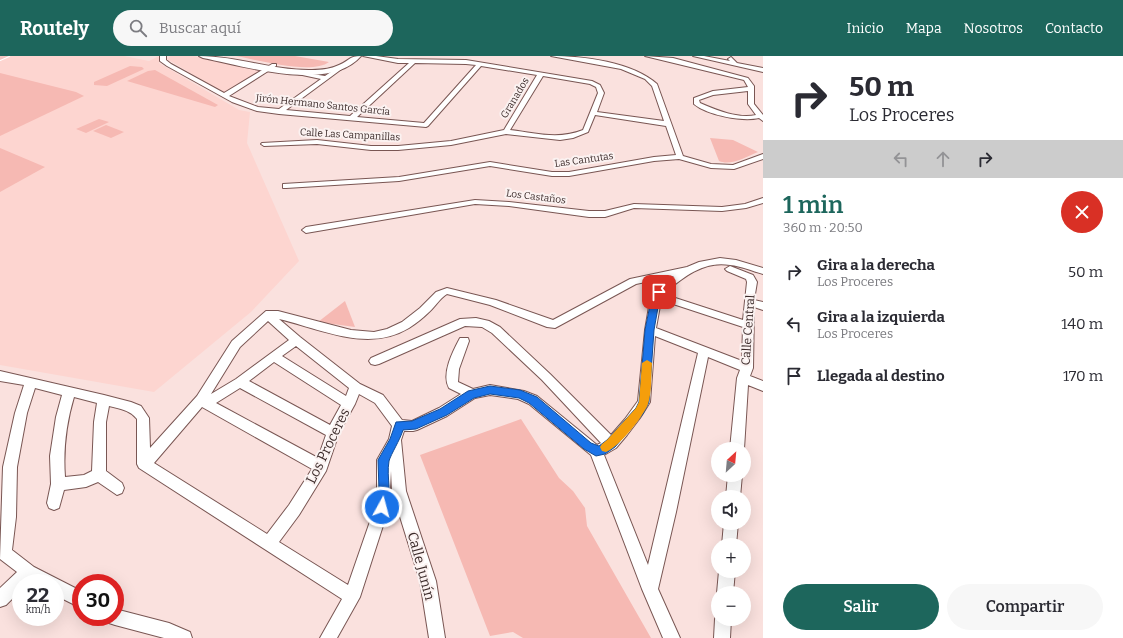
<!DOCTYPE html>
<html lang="es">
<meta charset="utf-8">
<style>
:root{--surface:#fff;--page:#f7f7f7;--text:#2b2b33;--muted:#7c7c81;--accent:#1d665c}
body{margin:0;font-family:Bitter,serif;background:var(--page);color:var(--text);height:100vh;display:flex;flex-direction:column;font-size:15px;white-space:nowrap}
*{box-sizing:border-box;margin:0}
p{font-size:13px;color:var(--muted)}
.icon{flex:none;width:22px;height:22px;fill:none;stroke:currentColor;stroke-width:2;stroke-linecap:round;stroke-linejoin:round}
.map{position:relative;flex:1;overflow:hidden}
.side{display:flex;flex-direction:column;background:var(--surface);width:360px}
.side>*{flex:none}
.top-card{background:#fff;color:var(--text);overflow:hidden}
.needle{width:26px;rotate:26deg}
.tools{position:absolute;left:711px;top:386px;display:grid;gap:8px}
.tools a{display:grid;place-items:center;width:40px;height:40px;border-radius:50%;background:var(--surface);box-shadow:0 4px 16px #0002;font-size:20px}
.speed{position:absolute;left:12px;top:518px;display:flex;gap:8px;font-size:20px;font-weight:700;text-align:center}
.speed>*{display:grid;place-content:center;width:52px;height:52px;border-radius:50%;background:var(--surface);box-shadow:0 4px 16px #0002;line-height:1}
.speed small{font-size:10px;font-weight:400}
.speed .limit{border:6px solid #d22;background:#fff;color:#111}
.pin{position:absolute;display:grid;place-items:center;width:34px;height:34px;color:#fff;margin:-17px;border-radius:8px;box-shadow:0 2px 6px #0006}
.me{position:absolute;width:44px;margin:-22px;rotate:7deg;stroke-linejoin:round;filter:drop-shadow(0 0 3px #0008)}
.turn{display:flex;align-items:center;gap:14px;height:84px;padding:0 20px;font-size:18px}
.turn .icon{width:52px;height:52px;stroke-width:2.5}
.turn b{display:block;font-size:28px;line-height:34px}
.lanes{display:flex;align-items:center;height:38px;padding:0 20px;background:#0003;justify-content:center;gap:20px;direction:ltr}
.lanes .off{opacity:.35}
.round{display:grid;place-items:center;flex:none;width:42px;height:42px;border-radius:21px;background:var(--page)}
.overview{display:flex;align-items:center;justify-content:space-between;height:68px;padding:0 20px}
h1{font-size:24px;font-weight:600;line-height:30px;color:var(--accent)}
.action{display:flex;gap:8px;margin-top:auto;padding:8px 20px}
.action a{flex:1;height:46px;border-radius:24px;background:var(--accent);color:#fff;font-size:16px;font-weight:600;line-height:46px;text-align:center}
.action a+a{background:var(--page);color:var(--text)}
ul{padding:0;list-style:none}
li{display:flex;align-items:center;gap:12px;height:52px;padding:0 20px}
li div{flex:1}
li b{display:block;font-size:15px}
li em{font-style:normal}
header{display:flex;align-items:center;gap:24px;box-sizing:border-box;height:56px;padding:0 20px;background:var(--accent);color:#fff}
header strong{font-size:19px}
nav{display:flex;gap:22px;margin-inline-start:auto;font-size:14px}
.search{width:280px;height:36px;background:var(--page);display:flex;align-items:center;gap:10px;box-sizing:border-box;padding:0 14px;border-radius:22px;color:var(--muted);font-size:15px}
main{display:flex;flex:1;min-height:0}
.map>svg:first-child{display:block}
</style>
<header>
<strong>Routely</strong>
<div class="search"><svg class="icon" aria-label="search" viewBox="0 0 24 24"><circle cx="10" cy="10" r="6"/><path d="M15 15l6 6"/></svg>Buscar aquí</div>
<nav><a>Inicio</a><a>Mapa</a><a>Nosotros</a><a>Contacto</a></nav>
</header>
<main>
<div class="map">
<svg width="763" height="582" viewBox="0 0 763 582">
<rect width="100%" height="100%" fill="#fae1de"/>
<g fill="#fdd5d0">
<polygon points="11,0 124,0 149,5 159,0 159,7 239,54 250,56 247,87 299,205 251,256 154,336 0,309 0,4"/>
<polygon points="170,0 194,0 264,13 224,37 167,3"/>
</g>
<g fill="#f6b9b3">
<path d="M236,0H295L329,6C312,19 257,4 236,0Z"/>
<polygon points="130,10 142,11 144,13 107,30 94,29 94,26"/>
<polygon points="155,14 218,49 215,51 127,25 148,15"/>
<polygon points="0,17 76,36 84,40 0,80"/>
<polygon points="99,63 109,66 86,77 76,73"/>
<polygon points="106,69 124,76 111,82 93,75"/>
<path d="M710,82L733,84L758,96C746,101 731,110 719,105Z"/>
<polygon points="0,92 45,111 0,136"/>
<polygon points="345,245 355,271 318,266"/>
<polygon points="521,363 559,422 573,435 585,452 587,470 651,582 523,582 513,576 490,580 420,399"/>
</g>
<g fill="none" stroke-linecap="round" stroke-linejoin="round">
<defs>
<g id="street">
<path d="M160,0H166V4L171,8L224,37L272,8H276V10L229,40L258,51L279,53L321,23L293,17V15L325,20L341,9L343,10V12L286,54L350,60L409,7H398L363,0H376L398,3L466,4L592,25L600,29L604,37L597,56L664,65L652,30L645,23L621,13L551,0C584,0 632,6 657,28L683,100L711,108L733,109L763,98V103L734,113L711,112L679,103L654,105L569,120H552L490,110L399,125L286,132H283V128L399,121L490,106L552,116H569L654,101L676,99L666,70L595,59L588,76L573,82L560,84L506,78L451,89L398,94H371L317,88L264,90L261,88L262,87L317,84L371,90H398L451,85L504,74L537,19L481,10L428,70L426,71L279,58L257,55L232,46L167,10L160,5ZM415,7L466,8L476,9L424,67L357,61ZM543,20L590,28L596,31L598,37L583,74C558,84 536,77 510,74Z"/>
<path d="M645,0L673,2L748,22L754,30V48L763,59V65L759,62C742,66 707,59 694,48V42L713,35L748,31L744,24ZM748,35V48L756,59C738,63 716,54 700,47L699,44L713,39Z"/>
<polygon points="693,0 704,0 730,5 728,3 731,1 737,7 763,12 763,16"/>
<polygon points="763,142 763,147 746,152 722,155 634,152 605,161 589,161 509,150 475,148 306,177 302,174 306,171 475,144 509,146 589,155 605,155 634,148 722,151 745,148"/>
<path d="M720,202L736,204L763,212V218C752,215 741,210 730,209C704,204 682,222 663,238L743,264L747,226L746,223L727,215L725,213L730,210L753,219L757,226L754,244L763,246V254L754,251L753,312L750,320L763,325V335L748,329L744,393H730L737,322L740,314L708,301L676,456L658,533L680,582H663L642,533L591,399L529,348L518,343L490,339L475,342L447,360L417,374L413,375H404L401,384L406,435L436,525L445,582H429L420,525L392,435L391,415L389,451L360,541L337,582H320L342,543L139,412L137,408V363C130,354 120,353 109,350L106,366V415L122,427L124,432L122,437L117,439L98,426L86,431L64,434L59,452L54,454L49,452L47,447L51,428L50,400L56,361L62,339L35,332L27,357L17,411L16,461L12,494L34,511L81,535V552L55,539V527H34L31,525L29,527H21V534L6,549L0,551V532L17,516L0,503L3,411L15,357L24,329L0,325V315L104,339L131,346L141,350L149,362L150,392L197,340L232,285L266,255H278L351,274L374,276L387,273L402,266L420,252L436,236L447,232L496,244L553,264L630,223L687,211L699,206ZM674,220L651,239L645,274L638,345L625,363L611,379L550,318L500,271L489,265L476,262L460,263L371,302L369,305L371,308L375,309L379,308L465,270L482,271L492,277L542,324L601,387L597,389L537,340L524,335L490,329L473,333L458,326L459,313L469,285L468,282H460C453,295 441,318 449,332L461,338L439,352L412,365L402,364L383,339L360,328L300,281L279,263C321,273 368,297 409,272C415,268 422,263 428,257C435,251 439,243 447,238L490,249L547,271L555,272L636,228ZM661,244L743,271L742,305L656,272ZM268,265L289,284L236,323L211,338L240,291ZM655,280L698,297L648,509L604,399L616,392L627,379L640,362L650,346ZM296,290L349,332L346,340L282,300ZM274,306L341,349L330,369L249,325ZM240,332L326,379L318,402L216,347ZM359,338L375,347L392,370L389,383L377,404V433L375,451L348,529L279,486L299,459L326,415L339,377L355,348ZM74,341L97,347L94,366L92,415L84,419L65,421C63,394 66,368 74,341ZM202,351L312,413L289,449L267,478L154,407Z"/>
<polygon points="728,419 742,419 740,441 726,441"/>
<polygon points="724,467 738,467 736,489 722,489"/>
<polygon points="719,515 735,515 733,537 718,537 718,539 717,537"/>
<polygon points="115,553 169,567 190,576 192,582 164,582 115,569 109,567 107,561 115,561"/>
<polygon points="717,557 718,563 731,563 730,582 714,582 715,563"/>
</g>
<path id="secondary" d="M199,0C237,0 274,15 312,14C321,14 331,13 339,9C349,5 349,0 361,0C329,37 244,10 203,2Z"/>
<polygon id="primary" points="0,0 9,0 0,4"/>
</defs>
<use href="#street" stroke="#795653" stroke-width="2"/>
<use href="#secondary" stroke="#795653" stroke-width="2"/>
<use href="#primary" stroke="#fff" stroke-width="2"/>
<use href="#street" fill="#fff" fill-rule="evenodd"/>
<use href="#secondary" fill="#fff" fill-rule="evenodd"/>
<use href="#primary" fill="#f3c5c1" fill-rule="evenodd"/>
</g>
<path fill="#1a73e8" stroke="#114b97" d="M659,233L663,236L660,240L654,274L649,346L643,358L615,391L605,398L596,400L584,393L529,347L519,342L490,338L474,342L447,359L416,373L403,374C400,384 391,398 389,405C386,422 393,439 386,455L382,456L378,455L376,451L379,434L378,404L390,383L396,366L412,365L440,353L468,335L490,330L520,334L537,341L591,387L599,390L607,384L636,352L639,346L645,274L652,239L656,234Z"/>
<path fill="#f59e0b" d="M647,304L652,307C651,320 652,336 648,348C643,361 619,391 606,396L602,395L600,391L602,388L607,384L636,352L639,346L642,307Z"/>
<g text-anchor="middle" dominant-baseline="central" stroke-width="4" stroke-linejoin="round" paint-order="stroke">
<g font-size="10" fill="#3c2c2b" stroke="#fbf2f1">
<text transform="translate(515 42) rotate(-59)">Granados</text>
<text transform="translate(323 49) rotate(6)">Jirón Hermano Santos García</text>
<text transform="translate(350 79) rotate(3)">Calle Las Campanillas</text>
<text transform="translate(584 104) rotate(-8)">Las Cantutas</text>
<text transform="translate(536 141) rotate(7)">Los Castaños</text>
</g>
<g font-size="12" fill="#3c2c2b" stroke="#fbf2f1">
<text transform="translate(748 274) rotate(-86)">Calle Central</text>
</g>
<g font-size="14" fill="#3c2c2b" stroke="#fbf2f1">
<text transform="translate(328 390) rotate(-64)">Los Proceres</text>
<text transform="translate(421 510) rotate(75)">Calle Junín</text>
</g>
</g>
</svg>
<div class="tools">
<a><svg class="needle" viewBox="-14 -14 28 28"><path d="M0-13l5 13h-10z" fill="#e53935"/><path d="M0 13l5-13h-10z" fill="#7c7c81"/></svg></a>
<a><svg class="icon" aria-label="sound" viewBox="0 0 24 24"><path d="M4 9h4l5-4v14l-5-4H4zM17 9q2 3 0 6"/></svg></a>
<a>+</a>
<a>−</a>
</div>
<div class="speed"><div>22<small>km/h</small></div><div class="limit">30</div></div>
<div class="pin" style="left:659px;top:236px;background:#d93025"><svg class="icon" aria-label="arrive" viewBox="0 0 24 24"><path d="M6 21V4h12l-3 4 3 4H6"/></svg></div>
<svg class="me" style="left:382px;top:451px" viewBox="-20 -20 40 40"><circle r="17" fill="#1a73e8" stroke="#fff" stroke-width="3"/><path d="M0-11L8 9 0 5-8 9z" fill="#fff"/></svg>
</div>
<section class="side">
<div class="top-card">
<div class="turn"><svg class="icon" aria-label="right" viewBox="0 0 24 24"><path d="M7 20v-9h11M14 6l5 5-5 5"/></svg><div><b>50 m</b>Los Proceres</div></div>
<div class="lanes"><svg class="icon off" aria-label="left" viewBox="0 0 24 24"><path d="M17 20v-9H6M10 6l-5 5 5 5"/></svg><svg class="icon off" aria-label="ahead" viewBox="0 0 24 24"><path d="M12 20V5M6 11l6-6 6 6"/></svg><svg class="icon" aria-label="right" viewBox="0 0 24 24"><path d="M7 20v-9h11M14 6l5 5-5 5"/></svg></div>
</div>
<div class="overview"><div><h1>1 min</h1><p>360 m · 20:50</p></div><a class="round" style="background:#d93025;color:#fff"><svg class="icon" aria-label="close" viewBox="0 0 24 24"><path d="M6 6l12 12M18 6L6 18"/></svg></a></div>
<ul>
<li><svg class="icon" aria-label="right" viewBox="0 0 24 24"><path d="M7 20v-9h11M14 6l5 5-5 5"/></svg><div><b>Gira a la derecha</b><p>Los Proceres</p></div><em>50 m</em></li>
<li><svg class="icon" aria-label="left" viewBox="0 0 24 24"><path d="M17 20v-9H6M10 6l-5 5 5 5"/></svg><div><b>Gira a la izquierda</b><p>Los Proceres</p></div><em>140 m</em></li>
<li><svg class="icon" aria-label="arrive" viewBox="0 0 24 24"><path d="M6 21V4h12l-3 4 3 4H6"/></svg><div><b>Llegada al destino</b></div><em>170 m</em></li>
</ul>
<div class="action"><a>Salir</a><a>Compartir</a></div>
</section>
</main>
